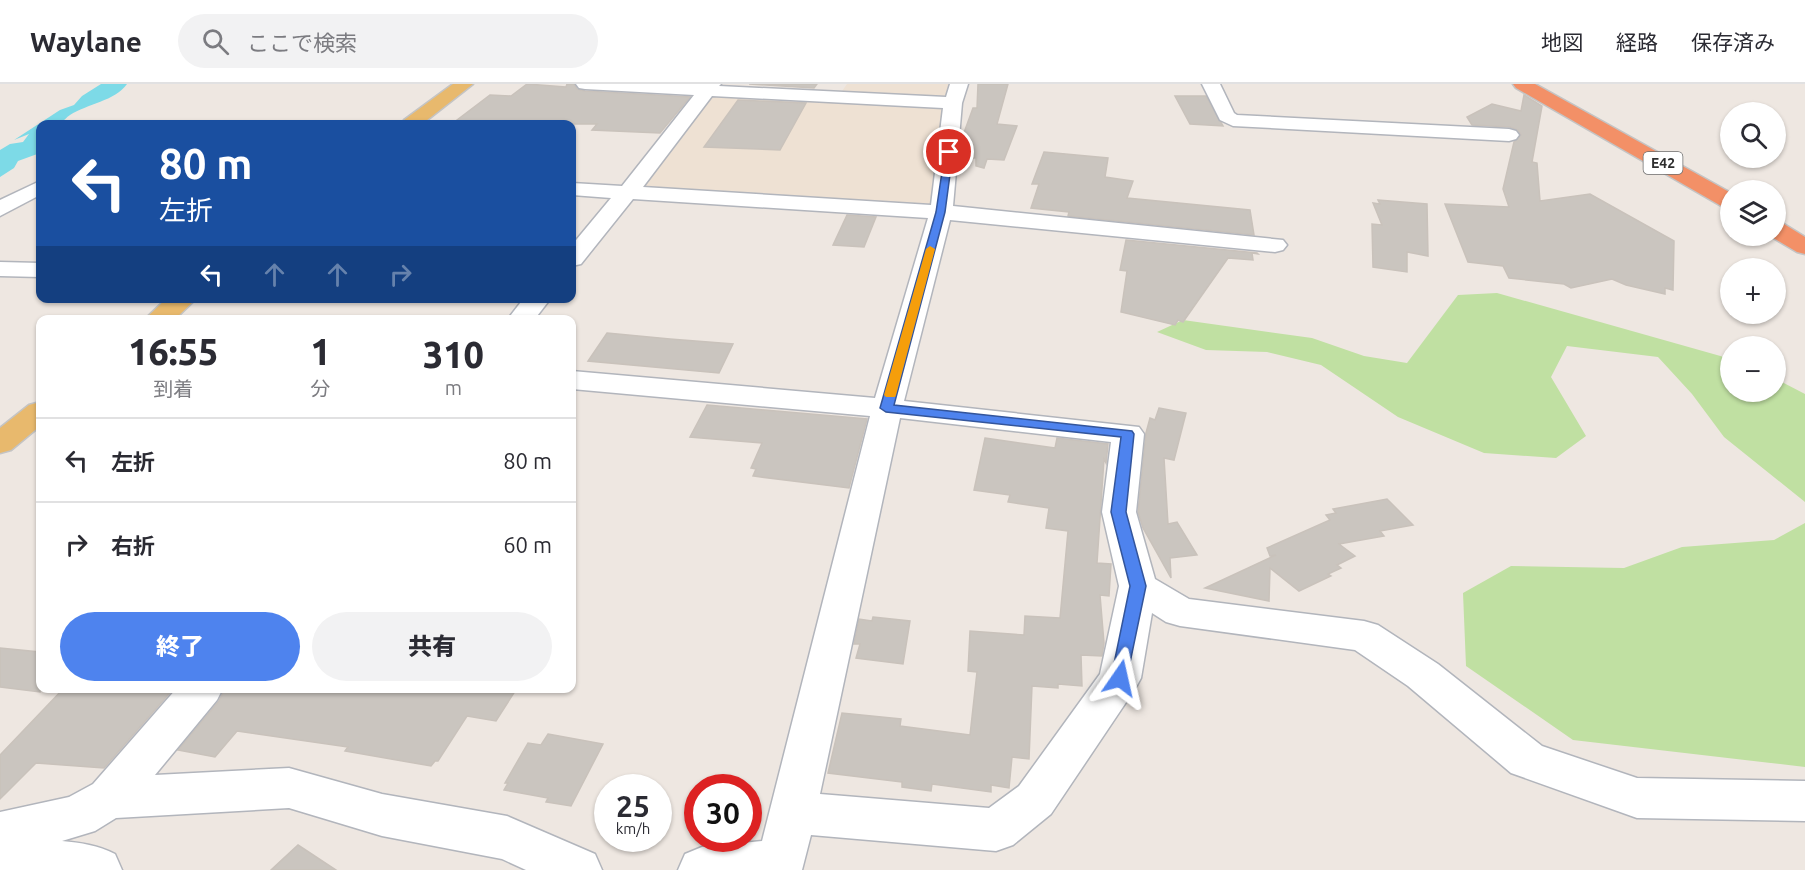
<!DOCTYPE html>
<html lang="ja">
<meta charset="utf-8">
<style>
:root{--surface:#fff;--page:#f2f2f3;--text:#2b2b33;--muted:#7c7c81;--line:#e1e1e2;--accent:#4e83ee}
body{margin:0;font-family:Ubuntu,"Noto Sans JP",sans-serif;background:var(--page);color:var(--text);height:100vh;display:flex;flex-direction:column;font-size:22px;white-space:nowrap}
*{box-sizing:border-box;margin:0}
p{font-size:20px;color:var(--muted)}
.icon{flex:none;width:33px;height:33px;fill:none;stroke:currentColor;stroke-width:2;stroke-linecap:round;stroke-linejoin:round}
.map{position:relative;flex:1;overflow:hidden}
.panel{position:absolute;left:36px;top:231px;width:540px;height:378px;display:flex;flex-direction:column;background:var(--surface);border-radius:12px;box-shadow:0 2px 4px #0004}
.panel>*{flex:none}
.top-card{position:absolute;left:36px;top:36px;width:540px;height:183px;border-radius:12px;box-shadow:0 2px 4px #0004;background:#1a4fa0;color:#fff;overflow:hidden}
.tools{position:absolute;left:1720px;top:18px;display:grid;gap:12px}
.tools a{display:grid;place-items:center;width:66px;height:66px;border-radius:50%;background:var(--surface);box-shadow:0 2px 4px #0004;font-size:30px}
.speed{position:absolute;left:594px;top:690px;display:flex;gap:12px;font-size:30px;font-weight:700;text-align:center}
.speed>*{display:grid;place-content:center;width:78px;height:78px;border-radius:50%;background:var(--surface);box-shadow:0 2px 4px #0004;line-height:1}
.speed small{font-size:15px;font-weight:400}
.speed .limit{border:9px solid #d22;background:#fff;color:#111}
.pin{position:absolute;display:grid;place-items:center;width:51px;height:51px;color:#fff;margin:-26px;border:3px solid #fff;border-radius:50%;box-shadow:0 2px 6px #0007}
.me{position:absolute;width:66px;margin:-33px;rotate:11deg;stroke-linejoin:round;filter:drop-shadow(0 0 4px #0008)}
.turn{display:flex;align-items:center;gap:21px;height:126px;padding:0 24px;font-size:27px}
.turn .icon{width:78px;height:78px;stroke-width:2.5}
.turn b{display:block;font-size:42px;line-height:51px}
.lanes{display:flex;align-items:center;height:57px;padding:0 24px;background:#0003;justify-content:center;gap:30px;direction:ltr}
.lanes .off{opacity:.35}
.eta{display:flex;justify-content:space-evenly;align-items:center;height:102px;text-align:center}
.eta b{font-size:36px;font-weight:800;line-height:42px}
.button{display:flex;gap:12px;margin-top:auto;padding:12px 24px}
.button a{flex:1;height:69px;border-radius:36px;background:var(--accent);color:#fff;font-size:24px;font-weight:800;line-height:69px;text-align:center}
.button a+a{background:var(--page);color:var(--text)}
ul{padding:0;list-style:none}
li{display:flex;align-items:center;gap:18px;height:84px;padding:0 24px;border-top:2px solid var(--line)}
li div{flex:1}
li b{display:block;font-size:22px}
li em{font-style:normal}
header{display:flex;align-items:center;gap:36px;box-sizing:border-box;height:84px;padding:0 30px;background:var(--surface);border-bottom:2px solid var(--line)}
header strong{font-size:28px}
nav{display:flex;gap:33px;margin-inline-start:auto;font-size:21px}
.search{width:420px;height:54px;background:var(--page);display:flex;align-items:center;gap:15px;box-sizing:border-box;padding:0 21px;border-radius:33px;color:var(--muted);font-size:22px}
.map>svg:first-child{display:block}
</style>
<header>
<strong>Waylane</strong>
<div class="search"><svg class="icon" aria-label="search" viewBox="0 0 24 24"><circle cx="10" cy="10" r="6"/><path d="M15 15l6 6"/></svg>ここで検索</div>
<nav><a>地図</a><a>経路</a><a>保存済み</a></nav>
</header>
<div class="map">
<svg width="1805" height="786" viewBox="0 0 1805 786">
<rect width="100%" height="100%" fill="#eee7e1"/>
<polygon fill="#eee1d3" points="847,0 958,0 941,128 628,108 707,6 838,13"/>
<g fill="#c0e0a2">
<polygon points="1497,209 1731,275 1731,308 1776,308 1776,295 1805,310 1805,418 1724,353 1692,310 1658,273 1567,262 1551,293 1586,352 1556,374 1484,369 1398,333 1321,281 1267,268 1206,266 1157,248 1183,236 1312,254 1364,272 1407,279 1458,211"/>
<polygon points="1805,439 1805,683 1573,656 1466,582 1463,509 1511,482 1624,484 1682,463 1774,456"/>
</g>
<path fill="#7ddae7" d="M101,0H127C115,17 87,20 70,31C67,33 63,37 60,40H40V69L18,77L14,84L0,93V66L10,60L23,58L29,50L14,56L60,26L74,21L82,12Z"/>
<g fill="#cac5bf" stroke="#c9c2bb" stroke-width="1.5">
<polygon points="527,0 566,3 567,0 574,0 577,5 585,7 690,13 660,49 592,46 597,40 458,40 463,37 457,36 490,11 511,12"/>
<polygon points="749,0 817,0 814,4"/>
<polygon points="978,0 1008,0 997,40 1017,42 1004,76 987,75 984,84 976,82 976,74 960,73 961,57 973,24 977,24"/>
<polygon points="1524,11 1542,22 1532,78 1537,79 1540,117 1590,110 1674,157 1673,206 1665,204 1665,210 1626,201 1612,195 1571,204 1564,200 1509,194 1503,182 1468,178 1445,120 1509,123 1503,105 1514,58 1521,51 1518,46 1510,43 1472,41 1467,33 1492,20 1521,27"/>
<polygon points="1175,12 1206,12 1223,42 1190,40"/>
<polygon points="738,16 806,19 780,66 704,63"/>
<polygon points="1044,68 1108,74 1105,93 1133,97 1127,114 1250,126 1254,151 1068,132 1069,128 1031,124 1039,100 1032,100"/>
<polygon points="1378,116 1427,120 1428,172 1407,168 1407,188 1373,183 1372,140 1382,141 1373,119 1380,120"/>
<polygon points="847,131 876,133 864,163 833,161"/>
<polygon points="1126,156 1257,169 1258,170 1252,169 1253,176 1228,174 1183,238 1178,236 1175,241 1121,228 1127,187 1120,186"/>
<polygon points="607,249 670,255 733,260 719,289 588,277"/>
<polygon points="707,321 867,335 849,404 753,392 756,385 751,384 762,359 690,353"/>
<polygon points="1159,324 1186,329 1174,376 1164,374 1168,440 1177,438 1197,471 1170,474 1171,494 1143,444 1138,428 1146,349 1150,334 1155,336"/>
<polygon points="985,354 1055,364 1057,354 1108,360 1106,379 1104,375 1097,479 1111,480 1109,512 1100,511 1104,559 1102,572 1081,571 1082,602 1058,600 1058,604 1032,602 1029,675 1012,673 1009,704 991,701 991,708 932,700 931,707 902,703 902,698 828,689 842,629 901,635 900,642 970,651 977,588 968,587 970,547 1024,551 1025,532 1060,534 1068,447 1046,444 1049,424 1008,418 1010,411 974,406"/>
<polygon points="1387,415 1413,441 1380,447 1384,452 1339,460 1355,472 1337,481 1341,484 1328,490 1331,492 1299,507 1270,484 1269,517 1205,504 1276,471 1270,472 1267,464 1330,436 1326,431 1336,429 1333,425"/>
<polygon points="873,533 910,537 903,580 856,574 860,560 854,560 859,535 872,537"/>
<polygon points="0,564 40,568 40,608 0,603"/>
<polygon points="64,604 174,604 104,684 36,679 0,715 0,671"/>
<polygon points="225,604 517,604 496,637 467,632 438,677 435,677 431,682 345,667 348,663 237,647 215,673 178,666 219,617"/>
<polygon points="548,650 603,660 571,722 546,718 548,714 504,706 508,699 505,699 528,659 541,661"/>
<polygon points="298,761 336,786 271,786"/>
</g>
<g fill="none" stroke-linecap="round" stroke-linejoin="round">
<defs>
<g id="minor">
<path d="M576,0H721L719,2L946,13L950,0H968L962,19L953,122L1283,156L1287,161L1283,166L1275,168L950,136L904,317L1139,343L1144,350L1136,428L1155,495L1189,515L1364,537L1378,541L1438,580L1542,662L1637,694L1805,697V737L1637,734L1511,689L1408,602L1355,566L1180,542L1166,538L1152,529L1141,594L1135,605L1051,730L1013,761L996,767L811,751L802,786H678L685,770L702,763L762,757L870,332L572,305V287L875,314L928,134L633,115L581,180L572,182V161L611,114L572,111V99L622,102L694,11L585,5L579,4ZM712,12L943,24L931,121L643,103ZM900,334L1111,358L1102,428L1119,502L1100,590L1019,702L989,724L820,710Z"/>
<polygon points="1202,0 1220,0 1234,29 1237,31 1509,45 1516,47 1519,51 1516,55 1509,57 1233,42 1220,36"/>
<polygon points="40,97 40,111 0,132 0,116"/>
<polygon points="524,214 551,214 534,236 507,236"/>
<path d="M177,604H223L217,616L155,691L289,684L382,710L507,732L595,770L602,786H526L502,775L382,752L289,724L116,734L95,747L62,757C81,759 98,761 115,770L122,786H0V728L69,713L93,700Z"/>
</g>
<polygon id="tertiary" points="0,178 40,179 40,193 0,192"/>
<g id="primary">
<polygon points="453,0 473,0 422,40 402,40 404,36"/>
<polygon points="167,214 197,214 174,236 144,236"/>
<polygon points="40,318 40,342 11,366 0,369 0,344 29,321"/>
</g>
<g id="motorway">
<polygon points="1513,0 1535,0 1731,109 1731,125 1723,123 1516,4"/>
<polygon points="1776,138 1784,140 1805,153 1805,170 1797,168 1770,152 1776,152"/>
</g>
</defs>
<use href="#minor" stroke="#b2b5bc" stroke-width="3"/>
<use href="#tertiary" stroke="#b2b5bc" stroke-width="3"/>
<use href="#primary" stroke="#c4c4c4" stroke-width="3"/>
<use href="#motorway" stroke="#c4c4c4" stroke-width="3"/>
<use href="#minor" fill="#fff" fill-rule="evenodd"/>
<use href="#tertiary" fill="#fff" fill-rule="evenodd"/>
<use href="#primary" fill="#e8b96d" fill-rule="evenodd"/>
<use href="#motorway" fill="#f39067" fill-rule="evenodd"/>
</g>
<polygon fill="#4e83ee" stroke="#33559b" stroke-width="1.5" points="949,65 953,68 945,128 894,321 1132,347 1134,350 1126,428 1146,502 1126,598 1120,600 1114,598 1111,594 1130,502 1111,428 1121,353 886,328 880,324 936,128 945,68"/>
<polygon fill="#f59e0b" points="930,162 935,165 896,311 895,313 886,313 884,311 926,165"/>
<g text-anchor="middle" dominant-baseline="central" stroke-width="6" stroke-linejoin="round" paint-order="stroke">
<rect fill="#fff" stroke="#6d6d6d" stroke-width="1.5" x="1643.5" y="68" width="39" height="22" rx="4.5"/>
<g font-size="14" font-weight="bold" fill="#2e2e2e">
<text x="1663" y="79">E42</text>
</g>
</g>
</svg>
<div class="tools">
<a><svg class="icon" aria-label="search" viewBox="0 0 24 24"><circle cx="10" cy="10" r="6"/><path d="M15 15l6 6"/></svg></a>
<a><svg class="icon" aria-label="layers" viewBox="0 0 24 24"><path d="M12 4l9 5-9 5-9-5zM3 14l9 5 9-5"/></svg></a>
<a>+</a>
<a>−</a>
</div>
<div class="speed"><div>25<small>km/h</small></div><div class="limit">30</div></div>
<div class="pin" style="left:949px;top:68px;background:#d93025"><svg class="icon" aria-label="arrive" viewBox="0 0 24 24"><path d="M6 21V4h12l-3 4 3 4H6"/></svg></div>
<svg class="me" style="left:1120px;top:594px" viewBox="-20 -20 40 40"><path d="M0-17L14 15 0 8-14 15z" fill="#4e83ee" stroke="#fff" stroke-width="4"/></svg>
<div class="top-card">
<div class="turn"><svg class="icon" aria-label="left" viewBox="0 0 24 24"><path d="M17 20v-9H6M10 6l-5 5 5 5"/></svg><div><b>80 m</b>左折</div></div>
<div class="lanes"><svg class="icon" aria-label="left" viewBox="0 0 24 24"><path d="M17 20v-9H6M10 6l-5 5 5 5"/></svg><svg class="icon off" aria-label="ahead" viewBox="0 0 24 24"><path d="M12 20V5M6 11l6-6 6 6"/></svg><svg class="icon off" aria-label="ahead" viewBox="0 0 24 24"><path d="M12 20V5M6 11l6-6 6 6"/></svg><svg class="icon off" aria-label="right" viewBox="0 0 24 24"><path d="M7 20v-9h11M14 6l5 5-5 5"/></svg></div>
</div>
<section class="panel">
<div class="eta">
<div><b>16:55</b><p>到着</p></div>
<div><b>1</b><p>分</p></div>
<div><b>310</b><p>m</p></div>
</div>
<ul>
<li><svg class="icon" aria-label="left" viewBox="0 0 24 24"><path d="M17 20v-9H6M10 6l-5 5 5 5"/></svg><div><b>左折</b></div><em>80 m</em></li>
<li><svg class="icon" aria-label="right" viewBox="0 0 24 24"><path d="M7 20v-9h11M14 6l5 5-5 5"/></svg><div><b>右折</b></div><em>60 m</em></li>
</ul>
<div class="button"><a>終了</a><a>共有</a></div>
</section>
</div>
